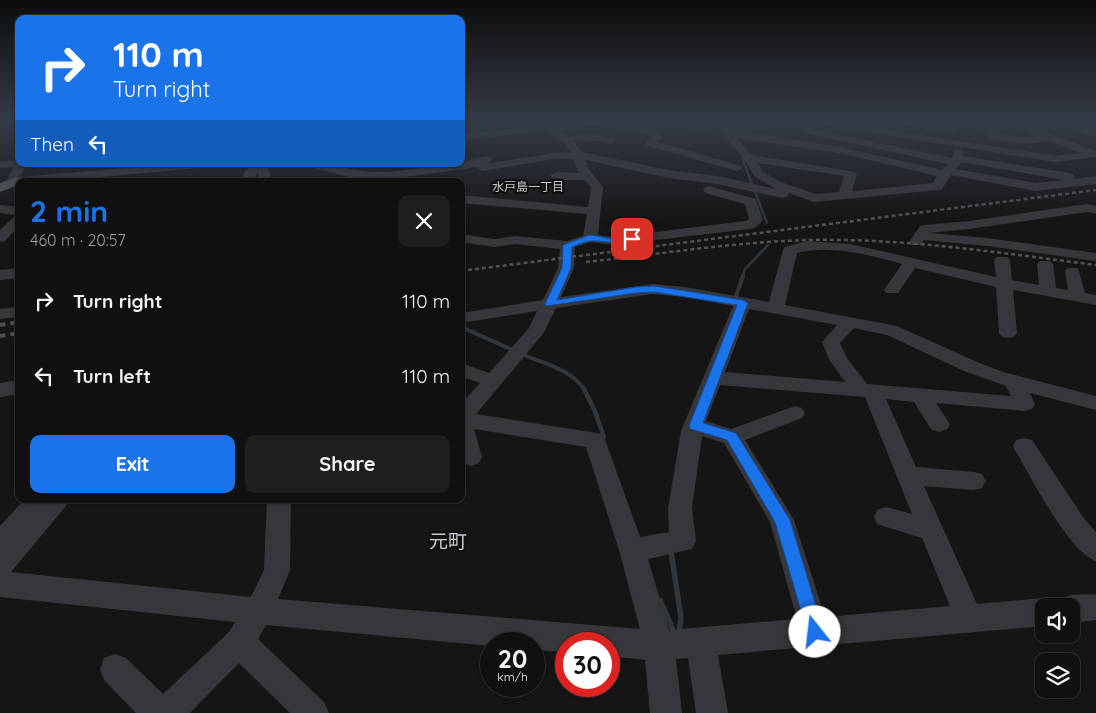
<!DOCTYPE html>
<meta charset="utf-8">
<style>
:root{--surface:#101010;--page:#1e1e1e;--text:#f1f3f6;--muted:#9c9d9f;--line:#303030;--accent:#1a73e8}
body{margin:0;font-family:Quicksand,"Noto Sans JP",sans-serif;background:var(--page);color:var(--text);height:100vh;display:flex;flex-direction:column;font-size:19px;white-space:nowrap}
*{box-sizing:border-box;margin:0}
p{font-size:16px;color:var(--muted)}
.icon{flex:none;width:28px;height:28px;fill:none;stroke:currentColor;stroke-width:2;stroke-linecap:round;stroke-linejoin:round}
.map{position:relative;flex:1;overflow:hidden}
.details{position:absolute;left:15px;top:178px;width:450px;height:325px;display:flex;flex-direction:column;background:var(--surface);border-radius:10px;box-shadow:0 1px 4px #0004,0 0 0 1px var(--line)}
.details>*{flex:none}
.guide{position:absolute;left:15px;top:15px;width:450px;height:152px;border-radius:10px;box-shadow:0 1px 4px #0004,0 0 0 1px var(--line);background:#1a73e8;color:#fff;overflow:hidden}
.fabs{position:absolute;left:1035px;top:598px;display:grid;gap:10px}
.fabs a{display:grid;place-items:center;width:45px;height:45px;border-radius:10px;background:var(--surface);box-shadow:0 1px 4px #0004,0 0 0 1px var(--line);font-size:25px}
.speed{position:absolute;left:480px;top:632px;display:flex;gap:10px;font-size:25px;font-weight:700;text-align:center}
.speed>*{display:grid;place-content:center;width:65px;height:65px;border-radius:50%;background:var(--surface);box-shadow:0 1px 4px #0004,0 0 0 1px var(--line);line-height:1}
.speed small{font-size:12px;font-weight:400}
.speed .limit{border:8px solid #d22;background:#fff;color:#111}
.pin{position:absolute;display:grid;place-items:center;width:42px;height:42px;color:#fff;margin:-21px;border-radius:10px;box-shadow:0 2px 8px #0006}
.me{position:absolute;width:55px;margin:-28px;rotate:344deg;stroke-linejoin:round;filter:drop-shadow(0 0 4px #0008)}
.turn{display:flex;align-items:center;gap:18px;height:105px;padding:0 15px;font-size:22px}
.turn .icon{width:65px;height:65px;stroke-width:2.5}
.turn b{display:block;font-size:35px;line-height:42px}
.then{display:flex;align-items:center;height:48px;padding:0 15px;background:#0003;gap:10px;font-size:19px}
.round{display:grid;place-items:center;flex:none;width:52px;height:52px;border-radius:10px;background:var(--page)}
.headline{display:flex;align-items:center;justify-content:space-between;height:85px;padding:0 15px}
h1{font-size:30px;font-weight:800;line-height:38px;color:var(--accent)}
.button{display:flex;gap:10px;margin-top:auto;padding:10px 15px}
.button a{flex:1;height:58px;border-radius:10px;background:var(--accent);color:#fff;font-size:20px;font-weight:800;line-height:58px;text-align:center}
.button a+a{background:var(--page);color:var(--text)}
ul{padding:0;list-style:none}
li{display:flex;align-items:center;gap:15px;height:75px;padding:0 15px}
li div{flex:1}
li b{display:block;font-size:19px}
li em{font-style:normal}
.map>svg:first-child{display:block}
</style>
<div class="map">
<svg width="1096" height="713" viewBox="0 0 1096 713">
<rect width="100%" height="100%" fill="#151516"/>
<polygon fill="#212822" points="961,120 1000,120 1025,129 987,134 978,133 976,125 961,123"/>
<g fill="none" stroke-linecap="round" stroke-linejoin="round">
<g stroke="#2f373d" stroke-width="2.5">
<polyline points="742,158 767,223"/>
<polyline points="742,278 745,269 768,245"/>
</g>
<g stroke="#2f373d" stroke-width="4">
<polyline points="735,299 743,276"/>
<polyline points="461,327 515,351"/>
<path d="M521,354C543,363 571,369 585,390"/>
</g>
<polyline stroke="#2f373d" stroke-width="4.5" points="584,389 594,409 604,437"/>
<g stroke="#2f373d" stroke-width="5.5">
<polyline points="671,551 681,618 679,634"/>
<polyline points="660,600 674,632"/>
</g>
<g fill="#36373a" fill-rule="evenodd">
<polygon points="15,120 0,127 0,121"/>
<path d="M532,120H543L551,125L596,120H627L625,122L616,124L659,131L662,138L658,142L741,166L743,168L737,171L646,145L645,143L651,137V135L607,128L602,125L559,130L570,137C580,129 603,136 615,139L616,141L611,144L600,141L573,140L582,152L669,170L717,176L776,189L754,176L748,165L713,120H723L732,130L845,148L942,170L948,164L805,133L800,130L811,120H826L1055,156L1081,153L1050,141L1023,144L990,139L985,136L990,133L1023,138L1037,136L998,120H1011L1096,151V157L1055,162L817,124L812,129L952,158L955,150L959,149L964,152L963,156L1069,173L1073,174L1075,177L1074,179L1096,176V184L1036,191L951,175L942,189L938,190L814,202L789,193L787,197L783,198L717,184L669,178L585,160L588,168L603,187L598,235L614,237L746,221L749,219L745,204L705,193L703,190L705,187L709,186L756,199L763,220L755,228L750,229L614,245L591,242L575,247L574,268L561,297L653,284L685,287L769,302L783,250L785,247L807,241L850,244L996,277L994,260L997,257H1007L1010,260L1012,280L1039,285L1037,264L1040,261H1050L1053,264L1056,288L1068,290L1065,271L1068,268H1078L1085,293L1096,295V305L1013,290L1017,333L1014,337L1008,338L1002,337L999,333L996,287L915,268L898,293H886L884,290L902,264C869,255 831,244 797,253L785,305L897,326L977,362L1003,372L1096,396V410L1030,393L1035,404L1032,409L1025,411L936,403L950,424L947,429L939,432L931,429L914,402L886,399L916,467L974,472L982,474L986,481L982,488L974,490L924,486L977,604L1044,598L1054,602L1056,606H1044V626L718,655L728,713H696L688,658L676,659L682,713H650L645,660L609,656V644H566V652L534,650V644H491V646L266,625L258,639L324,702L329,713H290L239,663L190,713H136L104,680L100,669L104,658L115,654L126,658L163,694L229,632L235,622L0,597V526L25,499H69L66,506L11,572L251,597L264,570L267,499H291L290,570L278,599L640,629L619,550L586,447L474,429L482,457L479,463L471,466L463,463L461,460V404L480,383L461,376V363L489,373L529,328L537,311L461,323V313L543,300L558,268L560,249L515,244L494,247L461,242V234L494,239L515,236L567,241L583,236L587,214L461,203V195L588,207L591,187L585,180H556L550,176L556,172L579,173L573,159H554L483,171L475,167L465,169L382,180L358,179L305,166L303,164C329,162 354,172 380,172C407,172 434,164 461,164L472,159L487,156L493,159L486,164L554,153L571,152L565,143L547,131L461,140V134L539,126ZM737,138L845,154L937,176L933,183L852,191L857,174L855,172L752,155ZM962,162L1065,180L1036,183L956,169ZM758,163L844,176L839,192L815,194L781,182L763,172ZM653,294L685,297L733,306L681,431L668,508L669,532L640,537L603,434L476,414L543,334L556,308ZM749,309L837,325L822,342L829,359L845,382L725,372ZM854,328L887,335L964,371L1006,386L1011,396L867,384L847,358L840,343ZM720,385L865,397L912,514L886,507L877,510L874,517L877,524L922,538L950,606L825,617L794,520L745,440L802,418L805,413L802,408L795,406L731,429L706,421ZM702,436L724,443L770,522L797,619L669,630L648,559L692,549L696,541L692,508Z"/>
<polygon points="885,120 908,120 955,127 960,130 955,133 890,123"/>
<polygon points="1049,120 1063,120 1096,131 1096,137"/>
<polygon points="676,121 710,127 715,130 710,133 673,126 673,122"/>
<polygon points="19,160 19,164 27,164 20,177 174,164 217,164 211,167 54,181 19,181 19,184 12,184 8,178 14,167 0,168 0,162"/>
<polygon points="253,164 261,164 269,169 271,181 259,181 258,171 254,181 242,181 244,172"/>
<polygon points="1087,204 1096,206 1096,214 1087,212 969,229 929,233 987,238 1096,253 1096,261 987,246 924,240 921,245 911,245 909,242 920,226 925,225 969,221"/>
<polygon points="0,205 19,207 19,226 5,241 0,242 0,230 16,215 0,213"/>
<polygon points="19,268 19,278 0,280 0,270"/>
<polygon points="19,307 19,317 0,319 0,309"/>
<polygon points="19,380 19,394 0,397 0,383"/>
<path d="M1024,438L1032,440L1083,517L1096,532V561C1069,552 1032,479 1016,452L1013,446L1016,440Z"/>
<polygon points="1096,594 1096,620 1071,623 1071,606 1058,606 1061,599 1071,595"/>
</g>
<polygon fill="#525459" fill-rule="evenodd" points="16,177 21,178 23,181 19,181 19,185 0,192 0,183"/>
<g stroke="#4f5155" stroke-width="2.5" stroke-dasharray="4 3" stroke-linecap="butt">
<path d="M586,262C660,254 734,242 809,240C905,238 1001,253 1096,265"/>
<polyline points="461,271 1096,190"/>
</g>
<g stroke="#4f5155" stroke-width="4" stroke-dasharray="5.5 5" stroke-linecap="butt">
<polyline points="0,325 19,322"/>
<polyline points="0,336 19,333"/>
</g>
</g>
<linearGradient id="sky" x2="0" y2="1"><stop stop-color="#0c0c0c"/><stop offset="0.55" stop-color="#353b47"/><stop offset="1" stop-color="#353b47" stop-opacity="0"/></linearGradient>
<rect width="1096" height="220" fill="url(#sky)"/>
<path fill="#1a73e8" stroke="#114b97" d="M590,235L614,239L632,237L636,239C624,248 606,240 592,241C585,241 578,245 572,247L571,268L557,300L636,287L654,286L743,300L748,303L703,423L736,433L790,520L824,632L821,638L815,641L809,638L775,522L727,440L691,429L689,426L737,305L654,292L636,293L546,306L545,304L562,268L563,245Z"/>
<g text-anchor="middle" dominant-baseline="central" stroke-width="4.5" stroke-linejoin="round" paint-order="stroke">
<g font-size="12" fill="#c8cad1" stroke="#101011">
<text x="528" y="186">水戸島一丁目</text>
</g>
<g font-size="19" fill="#c8cad1" stroke="#101011">
<text x="448" y="541">元町</text>
</g>
</g>
</svg>
<div class="fabs">
<a><svg class="icon" aria-label="sound" viewBox="0 0 24 24"><path d="M4 9h4l5-4v14l-5-4H4zM17 9q2 3 0 6"/></svg></a>
<a><svg class="icon" aria-label="layers" viewBox="0 0 24 24"><path d="M12 4l9 5-9 5-9-5zM3 14l9 5 9-5"/></svg></a>
</div>
<div class="speed"><div>20<small>km/h</small></div><div class="limit">30</div></div>
<div class="pin" style="left:632px;top:239px;background:#d93025"><svg class="icon" aria-label="arrive" viewBox="0 0 24 24"><path d="M6 21V4h12l-3 4 3 4H6"/></svg></div>
<svg class="me" style="left:815px;top:632px" viewBox="-20 -20 40 40"><circle r="19" fill="#fff"/><path d="M0-13L10 11 0 6-10 11z" fill="#1a73e8"/></svg>
<div class="guide">
<div class="turn"><svg class="icon" aria-label="right" viewBox="0 0 24 24"><path d="M7 20v-9h11M14 6l5 5-5 5"/></svg><div><b>110 m</b>Turn right</div></div>
<div class="then">Then<svg class="icon" aria-label="left" viewBox="0 0 24 24"><path d="M17 20v-9H6M10 6l-5 5 5 5"/></svg></div>
</div>
<section class="details">
<div class="headline"><div><h1>2 min</h1><p>460 m · 20:57</p></div><a class="round"><svg class="icon" aria-label="close" viewBox="0 0 24 24"><path d="M6 6l12 12M18 6L6 18"/></svg></a></div>
<ul>
<li><svg class="icon" aria-label="right" viewBox="0 0 24 24"><path d="M7 20v-9h11M14 6l5 5-5 5"/></svg><div><b>Turn right</b></div><em>110 m</em></li>
<li><svg class="icon" aria-label="left" viewBox="0 0 24 24"><path d="M17 20v-9H6M10 6l-5 5 5 5"/></svg><div><b>Turn left</b></div><em>110 m</em></li>
</ul>
<div class="button"><a>Exit</a><a>Share</a></div>
</section>
</div>
